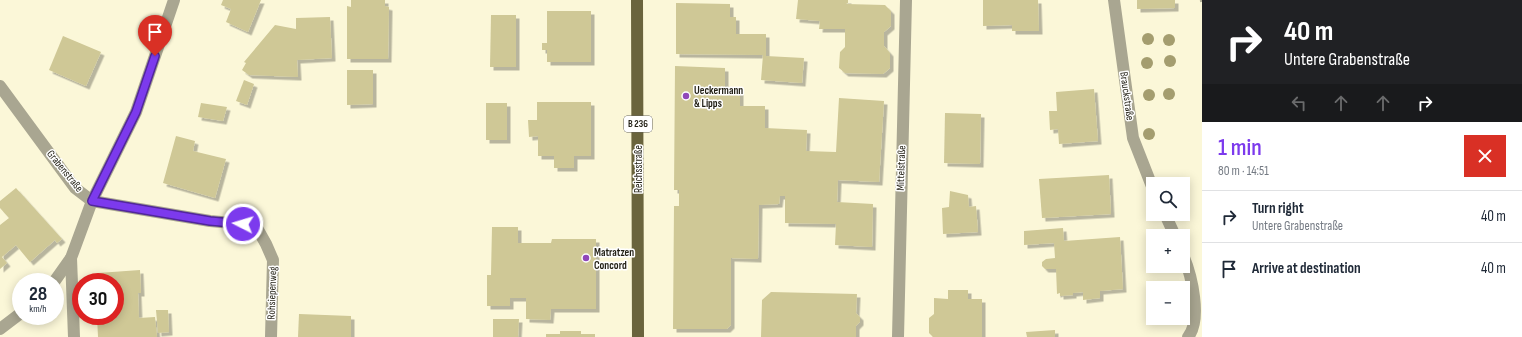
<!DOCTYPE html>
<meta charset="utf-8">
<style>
:root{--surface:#fff;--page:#f6f6f7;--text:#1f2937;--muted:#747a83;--line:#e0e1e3;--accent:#7c3aed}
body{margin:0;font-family:"Sofia Sans Condensed",sans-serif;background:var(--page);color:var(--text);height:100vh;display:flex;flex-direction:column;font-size:15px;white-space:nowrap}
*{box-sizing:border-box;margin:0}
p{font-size:13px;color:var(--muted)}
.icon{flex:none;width:22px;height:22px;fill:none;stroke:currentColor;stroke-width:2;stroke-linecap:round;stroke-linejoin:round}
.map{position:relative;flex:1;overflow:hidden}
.panel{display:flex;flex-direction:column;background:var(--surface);width:320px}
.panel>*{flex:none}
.hud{background:#202124;color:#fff;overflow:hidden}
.buttons{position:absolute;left:1146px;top:177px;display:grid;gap:8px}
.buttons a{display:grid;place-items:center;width:44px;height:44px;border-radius:0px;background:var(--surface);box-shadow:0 2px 10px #0003;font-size:20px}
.speed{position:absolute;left:12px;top:273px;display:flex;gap:8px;font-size:20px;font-weight:700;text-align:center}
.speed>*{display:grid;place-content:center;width:52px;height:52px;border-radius:50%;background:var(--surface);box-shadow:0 2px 10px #0003;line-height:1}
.speed small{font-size:10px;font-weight:400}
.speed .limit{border:6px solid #d22;background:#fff;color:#111}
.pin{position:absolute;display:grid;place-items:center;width:34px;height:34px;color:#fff;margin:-41px -17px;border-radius:50% 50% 50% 0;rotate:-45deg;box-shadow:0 0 4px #0007}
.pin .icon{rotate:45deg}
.me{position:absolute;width:44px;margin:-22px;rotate:275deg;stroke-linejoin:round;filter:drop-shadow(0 0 3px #0008)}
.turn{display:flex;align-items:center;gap:14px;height:84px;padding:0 16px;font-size:18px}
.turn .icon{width:52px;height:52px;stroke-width:2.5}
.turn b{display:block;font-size:28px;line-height:34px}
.lanes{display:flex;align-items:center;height:38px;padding:0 16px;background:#0003;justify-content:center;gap:20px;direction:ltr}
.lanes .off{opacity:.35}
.round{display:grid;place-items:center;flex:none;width:42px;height:42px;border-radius:0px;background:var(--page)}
.overview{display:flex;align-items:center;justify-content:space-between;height:68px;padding:0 16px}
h1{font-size:24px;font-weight:600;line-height:30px;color:var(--accent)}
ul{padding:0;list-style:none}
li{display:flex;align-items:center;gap:12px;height:52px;padding:0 16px;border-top:1px solid var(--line)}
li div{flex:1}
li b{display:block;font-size:15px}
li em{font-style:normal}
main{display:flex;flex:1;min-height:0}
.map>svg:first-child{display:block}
</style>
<main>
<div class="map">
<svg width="1202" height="337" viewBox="0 0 1202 337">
<defs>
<filter id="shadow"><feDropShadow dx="3.5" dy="3.5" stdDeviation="0" flood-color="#0004"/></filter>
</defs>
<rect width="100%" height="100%" fill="#fbf7d8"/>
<g fill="#cfc896" filter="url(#shadow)">
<polygon points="223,0 261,0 248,32 226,22 231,9 221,5"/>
<polygon points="351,0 385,0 385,6 389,7 388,59 347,59 347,6 351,7"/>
<polygon points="798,0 848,0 848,3 846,4 885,5 891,11 891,26 884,32 884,46 890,53 890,68 883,74 845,73 839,68 840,52 845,47 845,29 819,29 820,21 796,19"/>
<polygon points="983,0 1038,0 1039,31 1012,31 1012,25 983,26"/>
<polygon points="1137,0 1175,0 1175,8 1137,9"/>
<polygon points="676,3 730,4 730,17 736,17 736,34 766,34 766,56 804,58 802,83 761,80 763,55 676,54"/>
<polygon points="547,11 591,11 591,62 547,62 547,50 542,50 542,43 547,43"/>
<polygon points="491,15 516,15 516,67 490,67"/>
<polygon points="330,17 332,58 297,60 298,77 249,75 242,70 246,63 244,62 275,25 296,29 296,18"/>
<polygon points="63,36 101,52 86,86 49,70"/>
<polygon points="675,66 725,68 725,88 740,88 740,106 765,106 765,128 807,130 806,151 836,152 839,98 884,101 879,182 838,180 837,202 873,204 872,247 835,245 836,224 785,223 785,196 780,196 779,204 759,205 758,259 731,258 731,325 727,329 673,329 674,206 679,206 679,190 674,190"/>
<polygon points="347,70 373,70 373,104 347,105"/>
<polygon points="244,80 254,84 247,105 236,101"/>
<polygon points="1094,89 1098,141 1059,144 1058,129 1050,130 1049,111 1057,111 1056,92"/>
<polygon points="537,102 591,102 591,156 574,156 574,168 554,168 554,156 538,156 538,136 529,137 528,120 537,120"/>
<polygon points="201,103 227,107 223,121 198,117"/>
<rect x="486" y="103" width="21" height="37"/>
<polygon points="945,113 981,114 980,164 944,163"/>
<polygon points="176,136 195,141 193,151 226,159 215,198 163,183"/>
<polygon points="1109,175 1111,214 1042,218 1039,179"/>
<polygon points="16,188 62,239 57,243 55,240 30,262 16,245 2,257 7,263 0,269 0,225 9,218 0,208 0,201"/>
<polygon points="950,191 968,195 969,207 976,206 978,232 943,234 942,208 949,207"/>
<polygon points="492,227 518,227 518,243 551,243 552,239 596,239 596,309 551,309 550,320 526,319 526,298 510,298 510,306 487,306 487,275 491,275"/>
<polygon points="1063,228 1064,241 1120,237 1123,289 1100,291 1100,298 1083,300 1083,292 1073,293 1073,295 1060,296 1060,293 1057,294 1056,269 1045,269 1042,266 1042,262 1046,259 1055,258 1054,243 1024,245 1024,231"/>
<polygon points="140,270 141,293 138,293 139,318 155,317 157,337 98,337 97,316 115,316 115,282 99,282 98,273"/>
<polygon points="948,290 968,290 968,299 982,299 982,337 933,337 929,333 929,318 934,314 934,298 948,299"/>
<polygon points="771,292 857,294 856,313 860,317 860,322 856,326 856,337 761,337 762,300"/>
<polygon points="156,310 168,310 169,332 158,333"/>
<polygon points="299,314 351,316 351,337 298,337"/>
<polygon points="493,319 519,319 518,337 493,337"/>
<polygon points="1055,330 1055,337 1027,337 1026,332"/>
<polygon points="560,331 581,331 581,334 595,334 595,337 546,337 546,334 560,334"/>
</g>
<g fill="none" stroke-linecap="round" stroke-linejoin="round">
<polyline stroke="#aca991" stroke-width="2.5" stroke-dasharray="2 3" stroke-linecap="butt" points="1201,0 1202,4"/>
<g stroke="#a9a691" stroke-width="12">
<polyline points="1114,0 1133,138 1153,189"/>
<polyline points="0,86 75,188 92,201 210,221 243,224 257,228 266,244 273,260 271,337"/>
<polyline points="1165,214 1175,236"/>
<path d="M1183,255C1192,276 1202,320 1188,337"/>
<polyline points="71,258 74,337"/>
<polyline points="54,282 71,258 92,201 136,112 174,0"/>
<polyline points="0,329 21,313"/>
<polyline points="898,337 906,0"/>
</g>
<polyline stroke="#6a643d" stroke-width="12" points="637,0 638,337"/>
</g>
<g fill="#a49d6f">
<circle cx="1148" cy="39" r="6"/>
<circle cx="1169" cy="40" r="6"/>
<circle cx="1170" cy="61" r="6"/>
<circle cx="1147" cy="63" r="6"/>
<circle cx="1169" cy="94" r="6"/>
<circle cx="1149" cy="95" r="6"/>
<circle cx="1149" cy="134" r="6"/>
</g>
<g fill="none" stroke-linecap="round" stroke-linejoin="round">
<defs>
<polyline id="route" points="155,56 136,112 92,201 210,221 243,224"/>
</defs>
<use href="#route" stroke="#51269a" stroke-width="10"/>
<use href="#route" stroke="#7c3aed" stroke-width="7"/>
</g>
<g fill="#9047ba" stroke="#fff" stroke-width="1.5">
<circle cx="686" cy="96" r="4"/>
<circle cx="586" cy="258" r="4"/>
</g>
<g text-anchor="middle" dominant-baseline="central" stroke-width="3" stroke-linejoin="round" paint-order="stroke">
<rect fill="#fff" stroke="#64625a" stroke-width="1" x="624" y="116" width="28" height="16" rx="3"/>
<g font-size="10" font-weight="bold" fill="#211f14">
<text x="638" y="124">B 236</text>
</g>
<g font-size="11" font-weight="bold" fill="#211f14" stroke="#fff" text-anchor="start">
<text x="694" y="90">Ueckermann<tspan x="694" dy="13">&amp; Lipps</tspan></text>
<text x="594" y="252">Matratzen<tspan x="594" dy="13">Concord</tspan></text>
</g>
<g font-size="11" fill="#211f14" stroke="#fff">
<text transform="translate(1127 96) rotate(82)">Brauckstraße</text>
<text transform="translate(901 168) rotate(-88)">Mittelstraße</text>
<text transform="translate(638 169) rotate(-90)">Reichsstraße</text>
<text transform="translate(65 171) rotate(51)">Grabenstraße</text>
<text transform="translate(272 293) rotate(-88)">Rohsiepenweg</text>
</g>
</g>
</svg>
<div class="buttons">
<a><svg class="icon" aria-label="search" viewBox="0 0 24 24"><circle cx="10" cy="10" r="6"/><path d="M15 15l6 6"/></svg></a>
<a>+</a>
<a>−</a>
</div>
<div class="speed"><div>28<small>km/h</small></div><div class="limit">30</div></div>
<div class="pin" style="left:155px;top:56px;background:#d93025"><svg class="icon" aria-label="arrive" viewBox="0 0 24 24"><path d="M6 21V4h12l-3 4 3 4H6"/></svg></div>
<svg class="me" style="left:243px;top:224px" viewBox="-20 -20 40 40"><circle r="17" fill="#7c3aed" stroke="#fff" stroke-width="3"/><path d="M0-11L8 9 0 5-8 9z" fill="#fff"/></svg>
</div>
<section class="panel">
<div class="hud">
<div class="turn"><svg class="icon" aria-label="right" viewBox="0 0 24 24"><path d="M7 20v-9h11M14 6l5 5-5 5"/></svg><div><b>40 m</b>Untere Grabenstraße</div></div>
<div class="lanes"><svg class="icon off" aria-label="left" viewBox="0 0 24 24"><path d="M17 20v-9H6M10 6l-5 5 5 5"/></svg><svg class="icon off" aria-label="ahead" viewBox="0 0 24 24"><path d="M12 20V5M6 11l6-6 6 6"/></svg><svg class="icon off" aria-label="ahead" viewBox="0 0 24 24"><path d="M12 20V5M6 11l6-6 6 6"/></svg><svg class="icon" aria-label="right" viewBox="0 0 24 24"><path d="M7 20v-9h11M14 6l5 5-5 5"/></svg></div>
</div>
<div class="overview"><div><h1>1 min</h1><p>80 m · 14:51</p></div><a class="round" style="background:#d93025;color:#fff"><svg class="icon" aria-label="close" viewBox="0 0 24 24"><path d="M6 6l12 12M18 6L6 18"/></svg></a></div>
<ul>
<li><svg class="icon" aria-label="right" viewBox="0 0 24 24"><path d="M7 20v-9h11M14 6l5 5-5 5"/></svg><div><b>Turn right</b><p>Untere Grabenstraße</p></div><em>40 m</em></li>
<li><svg class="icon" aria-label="arrive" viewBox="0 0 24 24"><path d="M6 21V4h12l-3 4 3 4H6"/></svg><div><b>Arrive at destination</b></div><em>40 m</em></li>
</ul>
</section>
</main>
